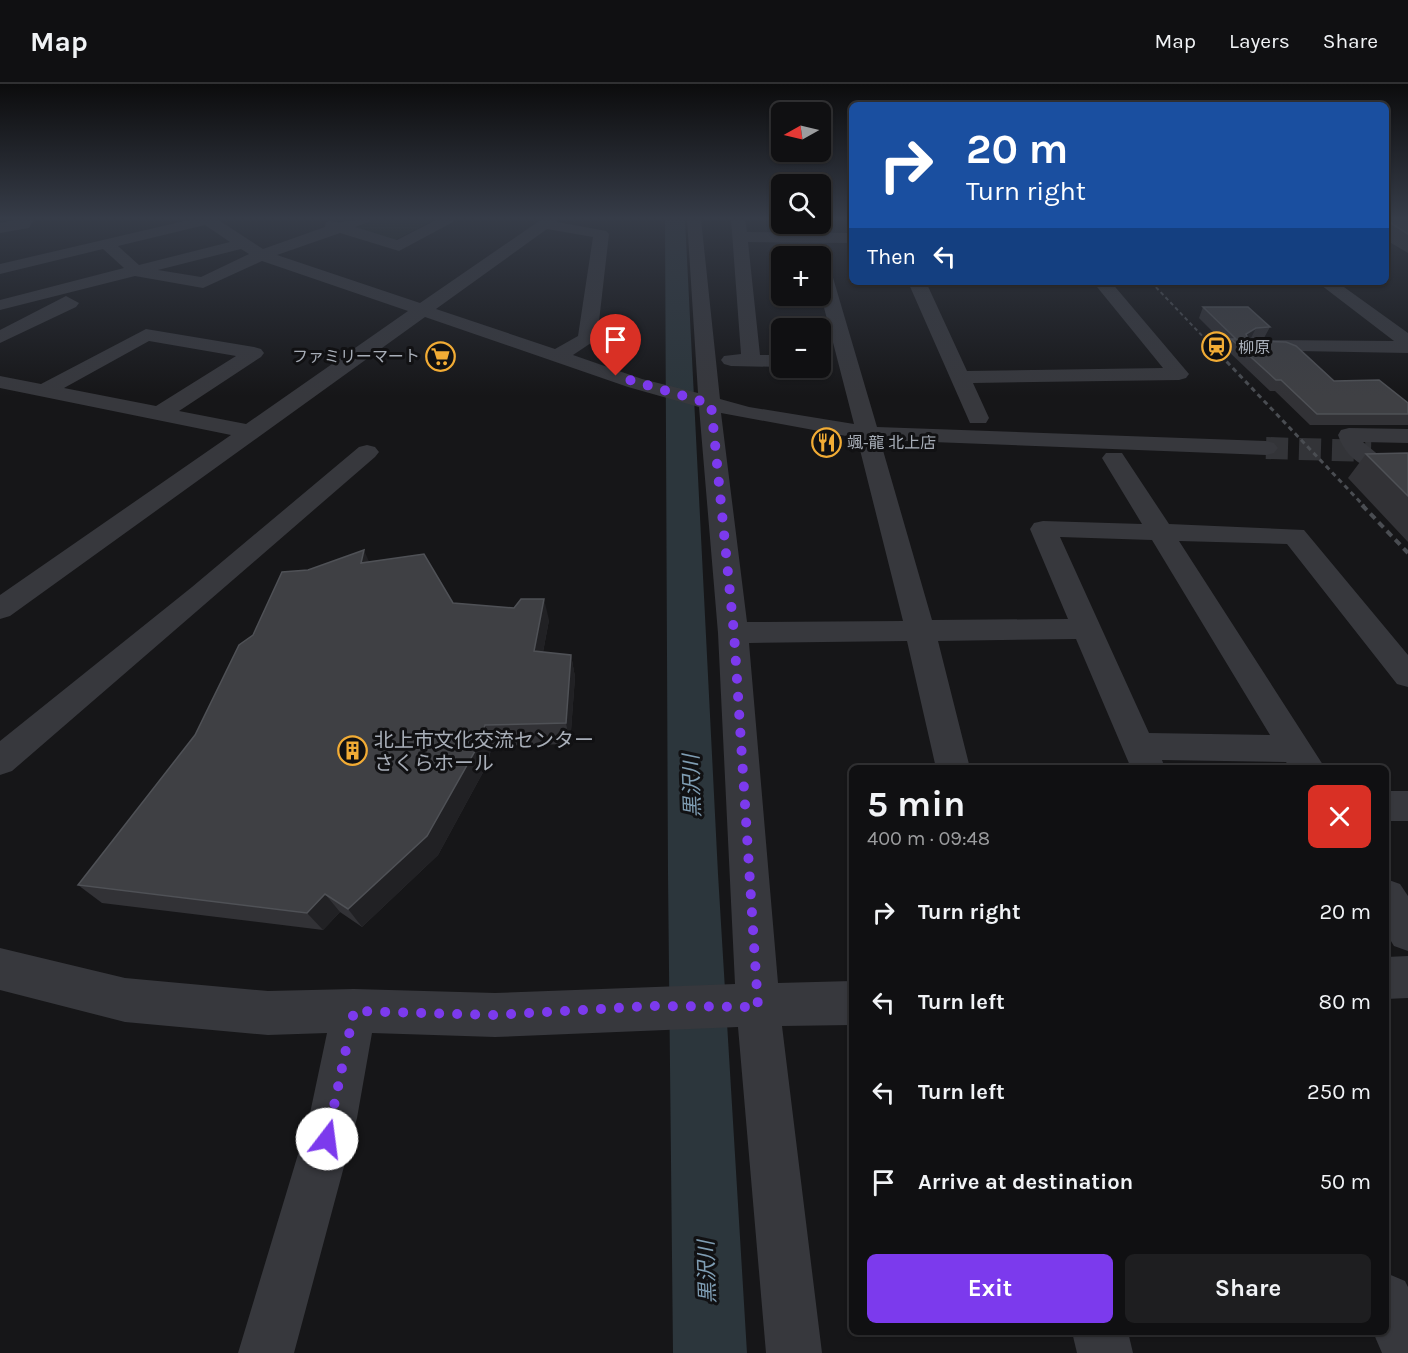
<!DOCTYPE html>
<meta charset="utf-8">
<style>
:root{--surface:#101012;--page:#1e1e20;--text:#f1f3f6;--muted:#9c9d9f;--line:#303032;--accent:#7c3aed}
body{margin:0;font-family:Karla,"Noto Sans JP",sans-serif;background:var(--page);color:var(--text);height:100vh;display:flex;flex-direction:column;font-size:22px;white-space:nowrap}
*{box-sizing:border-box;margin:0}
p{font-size:20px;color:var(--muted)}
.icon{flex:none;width:33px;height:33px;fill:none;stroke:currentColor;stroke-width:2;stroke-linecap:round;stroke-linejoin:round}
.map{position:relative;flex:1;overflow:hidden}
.details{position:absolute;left:849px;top:681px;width:540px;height:570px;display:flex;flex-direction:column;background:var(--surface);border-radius:9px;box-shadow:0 2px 4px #0004,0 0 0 2px var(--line)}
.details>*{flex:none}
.banner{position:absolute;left:849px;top:18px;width:540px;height:183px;border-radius:9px;box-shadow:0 2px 4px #0004,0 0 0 2px var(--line);background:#1a4fa0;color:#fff;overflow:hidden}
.needle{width:39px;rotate:262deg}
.fabs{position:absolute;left:771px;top:18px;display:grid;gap:12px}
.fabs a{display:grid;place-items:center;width:60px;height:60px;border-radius:9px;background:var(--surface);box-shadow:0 2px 4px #0004,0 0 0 2px var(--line);font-size:30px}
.pin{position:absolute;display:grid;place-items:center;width:51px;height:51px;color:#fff;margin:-62px -26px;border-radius:50% 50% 50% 0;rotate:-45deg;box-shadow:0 0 6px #0007}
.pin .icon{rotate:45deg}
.me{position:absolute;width:66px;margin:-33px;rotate:15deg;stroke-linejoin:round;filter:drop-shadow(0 0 4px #0008)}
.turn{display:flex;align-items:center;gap:21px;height:126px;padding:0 18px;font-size:27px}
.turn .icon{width:78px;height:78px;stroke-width:2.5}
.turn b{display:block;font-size:42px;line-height:51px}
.then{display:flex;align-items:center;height:57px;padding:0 18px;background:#0003;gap:12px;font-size:22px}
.round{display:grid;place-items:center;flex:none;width:63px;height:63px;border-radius:9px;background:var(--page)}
.headline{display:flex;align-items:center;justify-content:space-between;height:102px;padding:0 18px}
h1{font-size:36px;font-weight:700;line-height:45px}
.button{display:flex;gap:12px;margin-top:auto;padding:12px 18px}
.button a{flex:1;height:69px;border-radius:9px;background:var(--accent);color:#fff;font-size:24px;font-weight:700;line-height:69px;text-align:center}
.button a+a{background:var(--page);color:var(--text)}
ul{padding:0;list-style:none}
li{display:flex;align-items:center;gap:18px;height:90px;padding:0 18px}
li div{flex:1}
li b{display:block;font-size:22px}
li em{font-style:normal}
header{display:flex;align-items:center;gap:36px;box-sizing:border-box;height:84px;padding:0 30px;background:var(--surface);border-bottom:2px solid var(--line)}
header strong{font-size:28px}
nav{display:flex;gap:33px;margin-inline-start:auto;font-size:21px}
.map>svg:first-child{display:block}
</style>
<header>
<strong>Map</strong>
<nav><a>Map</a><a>Layers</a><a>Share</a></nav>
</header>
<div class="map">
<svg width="1408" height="1269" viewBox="0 0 1408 1269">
<rect width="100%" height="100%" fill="#161618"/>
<polygon fill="#1c231d" points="369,135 436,135 395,156 351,142"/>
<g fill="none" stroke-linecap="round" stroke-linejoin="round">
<polygon fill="#2c363c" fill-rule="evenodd" points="665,135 685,135 718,790 747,1269 673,1269 668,790"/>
<polyline stroke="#333438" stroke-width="22" stroke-dasharray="22 11" stroke-linecap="butt" points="1266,364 1371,367"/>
<g fill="#37383d" fill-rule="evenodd">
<polygon points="20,135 34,135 29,144 0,149 0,139"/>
<path d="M193,135H217L263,165L325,143L326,138C332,136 335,139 341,138C351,137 360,135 371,135L369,138L355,143L397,156L438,135H455L453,138L399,167L340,149L277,171L420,219L542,135H558L557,138L606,147L609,150L597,255L573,271L642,295L698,309L687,135H701L720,315L749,323L854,340L820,208V172H812L820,168L826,170L877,343L1266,357L1274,359L1278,364L1274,369L1266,371L880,356L932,536L1068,535L1030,445L1034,439L1043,437L1142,440L1102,374L1106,369H1122L1169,440L1304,446L1408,571V603L1397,600L1287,460L1179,457L1325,684H1290L1286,678L1162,676L1165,684H1131L1076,555L938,557L970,684H936L907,557L749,559L778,899L852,897V941L782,942L822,1269H766L738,943L495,953L372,949L357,1034L294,1269H238L309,1034L327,949L268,951L125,938L0,906V864L125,894L268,907L354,905L495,909L735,900L718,549L699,323L628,303L425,233L10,532L0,535V511L231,351L0,304V292L41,300L146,245L254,263L261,265L264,269L261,273L179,327L246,340L408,227L262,177L203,204L135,192L0,226V216L124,184L103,165L0,190V180ZM205,141L230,158L139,181L118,162ZM547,145L593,153L578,252L555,265L436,225ZM241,165L249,170L201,193L158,186ZM149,257L236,272L156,322L64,304ZM721,329L857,354L903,537L747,538ZM1060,453L1152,456L1270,651L1149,649Z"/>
<polygon points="731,135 745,135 747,148 852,149 852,159 748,158 760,271 782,271 782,283 731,282 724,280 721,276 724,272 741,270"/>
<polygon points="908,198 926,198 967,287 1163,284 1093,198 1111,198 1189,290 1186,294 1179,296 973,299 989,334 986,339 970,339"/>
<polygon points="1317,198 1337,198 1408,249 1408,269 1246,266 1243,262 1253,256 1394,257"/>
<polygon points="66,212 79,219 76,223 0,259 0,246"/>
<path d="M1349,344L1408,345V359L1363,358L1381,373L1408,377V391C1377,389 1349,383 1338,351L1341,346Z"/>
<polygon points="367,361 375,363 379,368 375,373 12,687 0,691 0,657 192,503 359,363"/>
<rect x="1386" y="707" width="22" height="30"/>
<polygon points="1386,795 1400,800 1408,812 1408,867 1394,862 1386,849"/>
<polygon points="1408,872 1408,914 1386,915 1386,873"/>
<polygon points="1386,1189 1405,1197 1408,1203 1408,1269 1382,1269 1373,1248 1386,1248"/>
<polygon points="1072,1248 1128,1248 1133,1269 1077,1269"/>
</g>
<polyline stroke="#4a4d52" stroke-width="2" stroke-dasharray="4 3" stroke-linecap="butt" points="1151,198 1210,260"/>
<polyline stroke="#4a4d52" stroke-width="3" stroke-dasharray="5 4" stroke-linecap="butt" points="1208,258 1364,422"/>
<polyline stroke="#4a4d52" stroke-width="4" stroke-dasharray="7 5" stroke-linecap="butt" points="1362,421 1408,469"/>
</g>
<g fill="#323236">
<polygon points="1386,135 1408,135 1408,169 1386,156"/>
<polygon points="1203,223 1270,243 1264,254 1251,254 1248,256 1249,257 1334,297 1408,319 1408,341 1310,341 1275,307 1270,307 1226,265 1227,262 1199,234"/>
<polygon points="1408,369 1408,458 1348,394 1366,370"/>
<polygon points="370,478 453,519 549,536 543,568 571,571 575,593 570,660 492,662 487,681 438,771 362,843 340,828 323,846 102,819 78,801 195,651 253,551 308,486"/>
</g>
<g fill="#212124">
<polygon points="1256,244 1251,254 1241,260 1246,250"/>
<polygon points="364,466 373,487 361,479"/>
<polygon points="544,515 549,536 539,589 534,567"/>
<polygon points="571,571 575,593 570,660 566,639"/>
<polygon points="485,641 492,662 487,681 438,771 362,843 348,825"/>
<polygon points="325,810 340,828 323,846 307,829"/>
</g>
<g fill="#3f4044" stroke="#4f5156" stroke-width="1.5">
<polygon points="1386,135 1408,135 1408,150 1386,136"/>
<polygon points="1203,223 1248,223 1270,243 1256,244 1246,250 1249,257 1286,258 1296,262 1334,297 1379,296 1408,319 1408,330 1317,330 1281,296 1276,296 1231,255 1236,255"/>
<polygon points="1408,369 1408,412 1366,370"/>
<polygon points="364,466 361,479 424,470 453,519 514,524 521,515 544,515 534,567 571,571 566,639 485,641 479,660 427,752 348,825 325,810 307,829 78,801 195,651 239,561 253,551 282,488 308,486"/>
</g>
<linearGradient id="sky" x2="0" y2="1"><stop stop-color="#0c0c0d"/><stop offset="0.43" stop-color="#363c48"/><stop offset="1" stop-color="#363c48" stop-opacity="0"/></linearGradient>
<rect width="1408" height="312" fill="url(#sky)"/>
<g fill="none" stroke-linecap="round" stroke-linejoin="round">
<polyline stroke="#7c3aed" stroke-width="10" stroke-dasharray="0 18" points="327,1055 354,927 495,931 651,922 758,923 734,549 711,320 616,292"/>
</g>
<defs>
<symbol id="station-ring" viewBox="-11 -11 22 22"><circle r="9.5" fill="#111113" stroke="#f2ac35" stroke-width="1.5"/><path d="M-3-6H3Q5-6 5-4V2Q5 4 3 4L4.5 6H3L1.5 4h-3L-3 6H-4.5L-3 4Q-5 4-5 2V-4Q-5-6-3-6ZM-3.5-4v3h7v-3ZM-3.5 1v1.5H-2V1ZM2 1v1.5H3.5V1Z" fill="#f2ac35"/></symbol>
<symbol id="supermarket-ring" viewBox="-11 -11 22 22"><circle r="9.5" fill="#111113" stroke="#f2ac35" stroke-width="1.5"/><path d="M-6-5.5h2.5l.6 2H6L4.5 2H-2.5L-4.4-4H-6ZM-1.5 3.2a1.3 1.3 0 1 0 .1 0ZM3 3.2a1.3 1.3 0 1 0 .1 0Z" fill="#f2ac35"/></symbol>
<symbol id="restaurant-ring" viewBox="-11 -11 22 22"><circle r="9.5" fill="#111113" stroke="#f2ac35" stroke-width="1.5"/><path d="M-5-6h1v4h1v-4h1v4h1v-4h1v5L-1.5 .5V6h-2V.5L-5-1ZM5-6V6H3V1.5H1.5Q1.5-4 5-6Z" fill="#f2ac35"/></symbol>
<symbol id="building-ring" viewBox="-11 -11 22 22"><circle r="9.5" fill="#111113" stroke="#f2ac35" stroke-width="1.5"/><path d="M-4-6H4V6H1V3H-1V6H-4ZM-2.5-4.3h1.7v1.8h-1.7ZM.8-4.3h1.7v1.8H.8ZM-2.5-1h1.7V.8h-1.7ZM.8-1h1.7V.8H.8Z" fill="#f2ac35"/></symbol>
</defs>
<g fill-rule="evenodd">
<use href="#station-ring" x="1200" y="246" width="33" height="33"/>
<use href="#supermarket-ring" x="424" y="256" width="33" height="33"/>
<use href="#restaurant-ring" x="810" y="342" width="33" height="33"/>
<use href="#building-ring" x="336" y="650" width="33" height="33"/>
</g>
<g text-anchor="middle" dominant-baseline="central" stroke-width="6" stroke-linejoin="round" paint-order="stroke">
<g font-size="16" fill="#a8aeb8" stroke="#111113" text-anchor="start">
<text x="1238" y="263">柳原</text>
<text x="420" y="272" text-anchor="end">ファミリーマート</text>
<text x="847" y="358">颯-龍 北上店</text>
</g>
<g font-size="20" fill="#a8aeb8" stroke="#111113" text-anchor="start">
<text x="374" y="656">北上市文化交流センター<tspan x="374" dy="23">さくらホール</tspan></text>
</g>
<g font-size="21" font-style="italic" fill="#7f9db3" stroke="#111113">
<text transform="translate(692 702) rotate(-92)">黒沢川</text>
<text transform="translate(707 1188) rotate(-92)">黒沢川</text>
</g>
</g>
</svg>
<div class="fabs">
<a><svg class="needle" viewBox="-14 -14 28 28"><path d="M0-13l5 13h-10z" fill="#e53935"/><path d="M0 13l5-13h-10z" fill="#9c9d9f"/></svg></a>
<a><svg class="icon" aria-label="search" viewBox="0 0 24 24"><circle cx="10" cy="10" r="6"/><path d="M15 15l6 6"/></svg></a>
<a>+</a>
<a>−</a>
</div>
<div class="pin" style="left:616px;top:292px;background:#d93025"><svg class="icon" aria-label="arrive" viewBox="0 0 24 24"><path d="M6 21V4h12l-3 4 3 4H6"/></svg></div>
<svg class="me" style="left:327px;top:1055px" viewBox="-20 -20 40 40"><circle r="19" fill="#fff"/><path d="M0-13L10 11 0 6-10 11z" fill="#7c3aed"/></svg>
<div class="banner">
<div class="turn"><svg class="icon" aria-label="right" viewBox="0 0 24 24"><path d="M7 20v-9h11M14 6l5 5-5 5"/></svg><div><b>20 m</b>Turn right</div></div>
<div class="then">Then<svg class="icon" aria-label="left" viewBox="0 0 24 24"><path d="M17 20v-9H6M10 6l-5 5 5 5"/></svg></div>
</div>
<section class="details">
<div class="headline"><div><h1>5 min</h1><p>400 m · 09:48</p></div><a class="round" style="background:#d93025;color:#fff"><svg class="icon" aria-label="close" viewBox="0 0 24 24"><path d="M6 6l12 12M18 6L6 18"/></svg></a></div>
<ul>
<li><svg class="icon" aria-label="right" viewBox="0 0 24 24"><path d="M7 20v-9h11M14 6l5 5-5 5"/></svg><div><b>Turn right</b></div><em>20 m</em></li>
<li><svg class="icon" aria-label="left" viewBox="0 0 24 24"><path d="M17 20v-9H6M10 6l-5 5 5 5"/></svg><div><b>Turn left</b></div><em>80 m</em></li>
<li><svg class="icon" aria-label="left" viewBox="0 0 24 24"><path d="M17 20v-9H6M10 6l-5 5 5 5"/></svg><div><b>Turn left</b></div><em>250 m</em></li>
<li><svg class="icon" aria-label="arrive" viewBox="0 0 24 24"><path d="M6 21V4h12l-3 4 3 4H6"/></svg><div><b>Arrive at destination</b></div><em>50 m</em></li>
</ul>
<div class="button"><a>Exit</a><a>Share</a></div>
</section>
</div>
